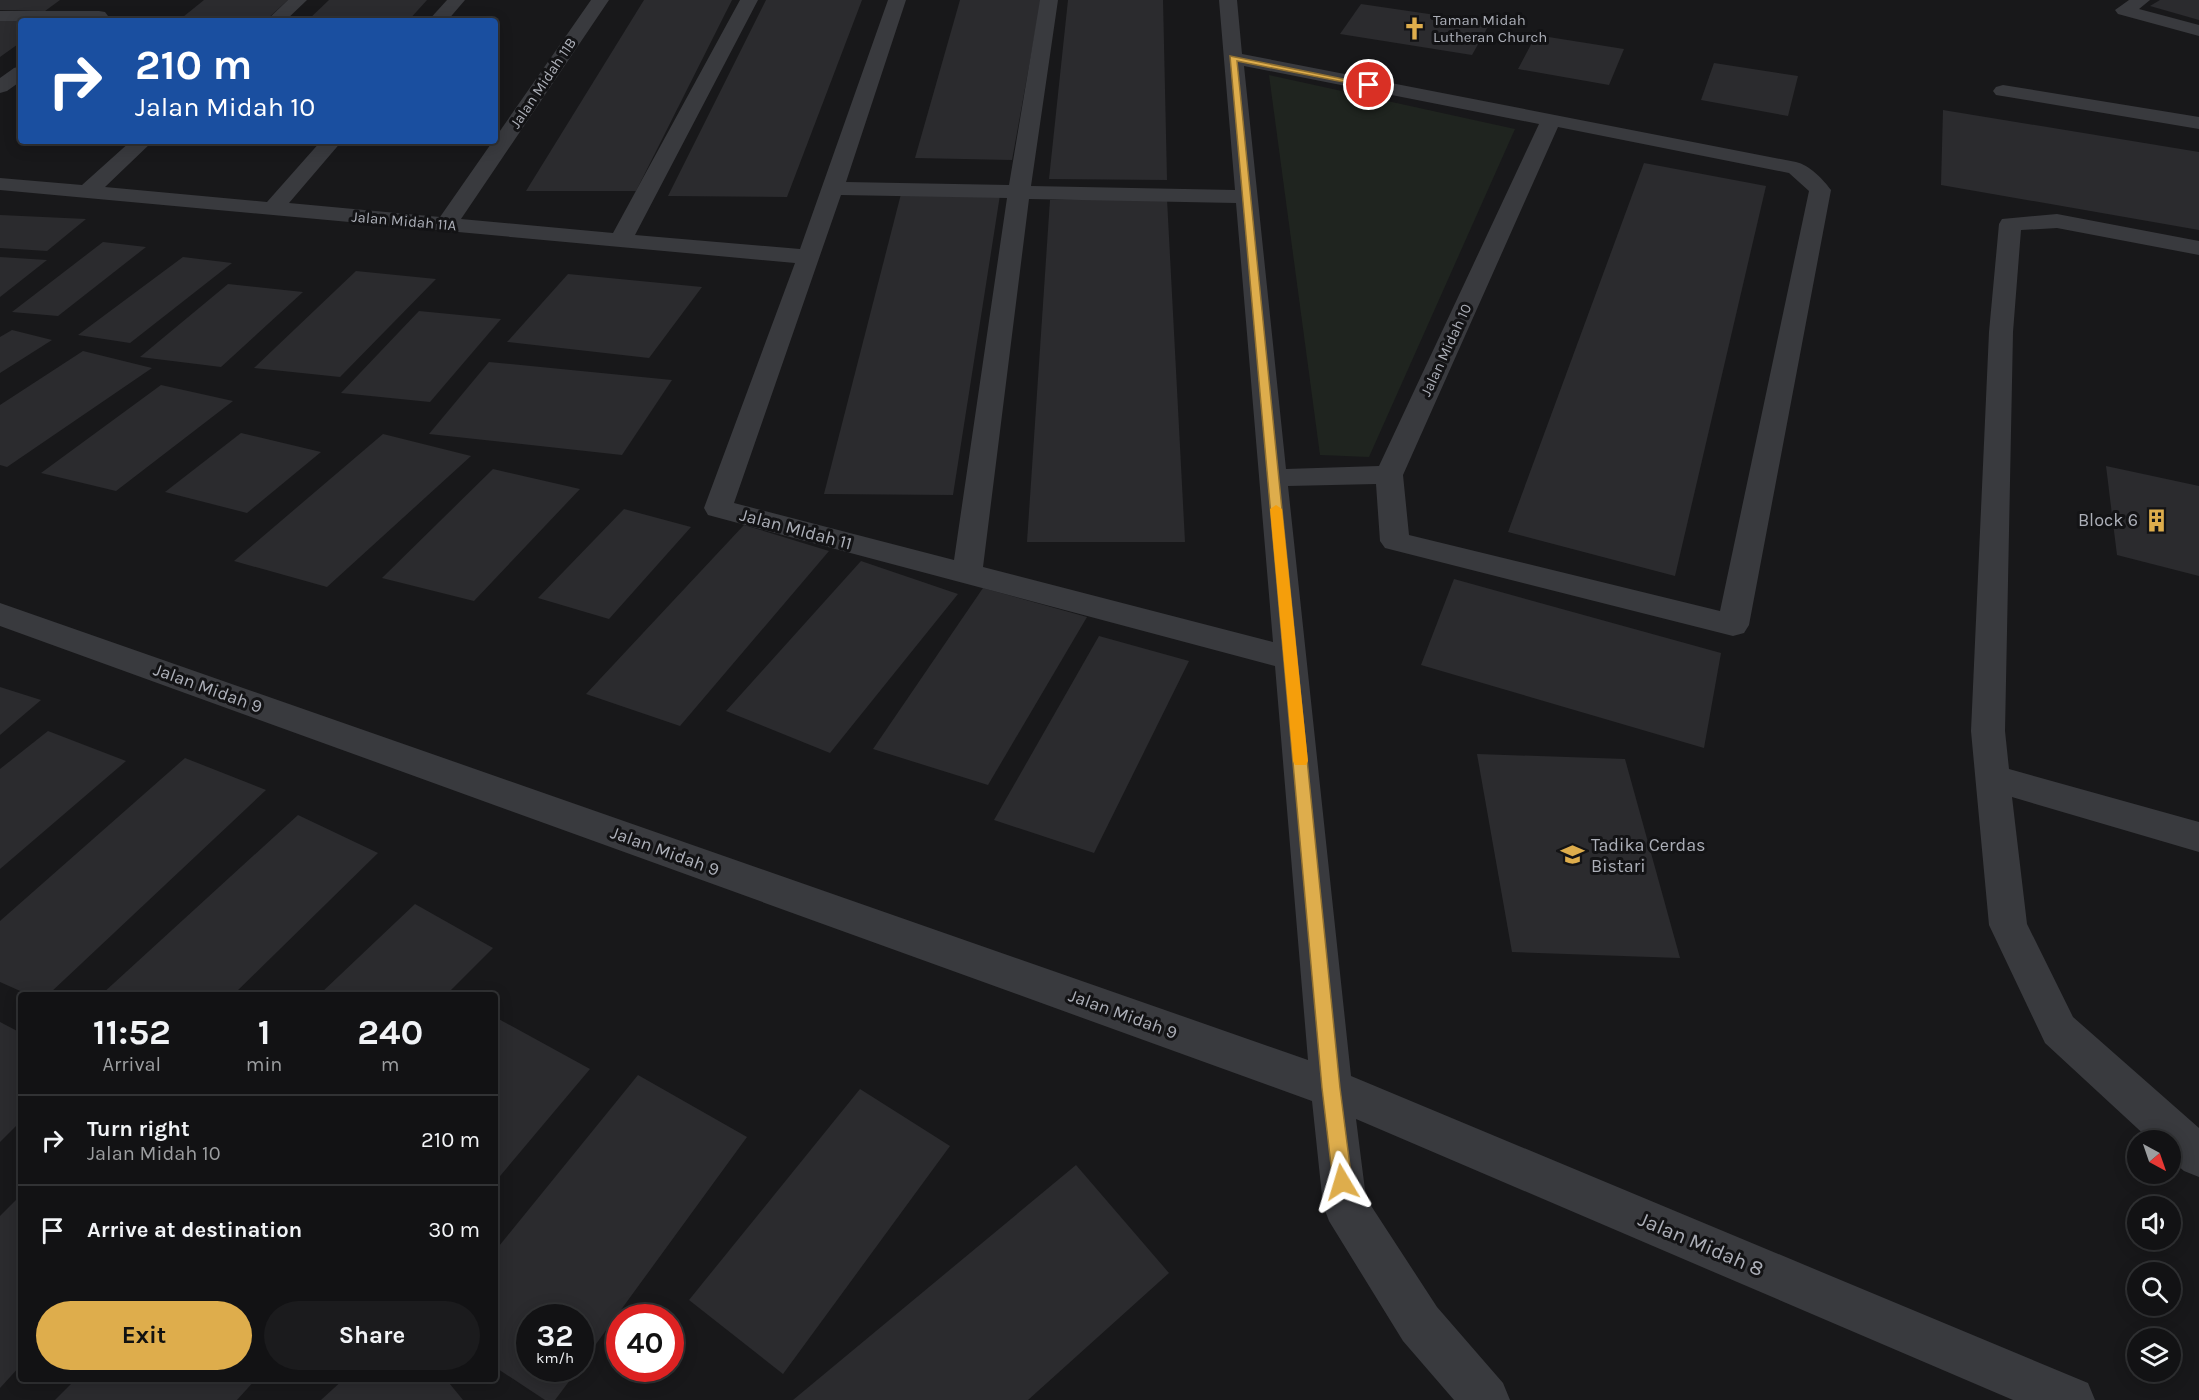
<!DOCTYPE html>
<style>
:root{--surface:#121214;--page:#1b1b1d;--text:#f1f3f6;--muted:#9c9ea0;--line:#313234;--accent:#dead4c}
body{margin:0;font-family:Karla,sans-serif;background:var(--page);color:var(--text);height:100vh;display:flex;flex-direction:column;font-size:22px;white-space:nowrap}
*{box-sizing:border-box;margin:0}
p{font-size:20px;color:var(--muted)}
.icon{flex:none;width:33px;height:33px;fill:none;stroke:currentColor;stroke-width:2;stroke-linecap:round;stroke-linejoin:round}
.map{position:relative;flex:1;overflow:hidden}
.panel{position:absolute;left:18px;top:992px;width:480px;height:390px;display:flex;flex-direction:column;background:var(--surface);border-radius:6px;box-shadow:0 3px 15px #0003,0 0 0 2px var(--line)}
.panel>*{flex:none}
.banner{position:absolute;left:18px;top:18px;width:480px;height:126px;border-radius:6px;box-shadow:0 3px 15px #0003,0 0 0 2px var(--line);background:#1a4fa0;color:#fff;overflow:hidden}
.needle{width:39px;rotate:140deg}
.tools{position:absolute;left:2127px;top:1130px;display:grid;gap:12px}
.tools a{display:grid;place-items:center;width:54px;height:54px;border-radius:50%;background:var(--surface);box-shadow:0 3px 15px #0003,0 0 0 2px var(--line);font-size:30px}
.speed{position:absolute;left:516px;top:1304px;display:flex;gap:12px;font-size:30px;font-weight:700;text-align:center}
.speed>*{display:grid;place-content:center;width:78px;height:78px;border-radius:50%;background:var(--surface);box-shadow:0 3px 15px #0003,0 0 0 2px var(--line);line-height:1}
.speed small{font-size:15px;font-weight:400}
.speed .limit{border:9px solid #d22;background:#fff;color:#111}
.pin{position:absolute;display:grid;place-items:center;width:51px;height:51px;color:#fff;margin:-26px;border:3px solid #fff;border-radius:50%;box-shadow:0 2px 6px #0007}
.me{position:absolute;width:66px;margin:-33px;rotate:353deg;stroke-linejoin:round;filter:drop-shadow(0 0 4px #0008)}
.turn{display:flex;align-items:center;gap:21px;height:126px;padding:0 18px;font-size:27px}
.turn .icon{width:78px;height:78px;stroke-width:2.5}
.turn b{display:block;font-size:42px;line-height:51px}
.eta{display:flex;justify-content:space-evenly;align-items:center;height:102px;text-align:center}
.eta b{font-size:36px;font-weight:700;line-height:42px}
.action{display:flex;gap:12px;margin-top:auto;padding:12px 18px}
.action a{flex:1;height:69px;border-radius:36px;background:var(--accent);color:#111;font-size:24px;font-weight:700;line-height:69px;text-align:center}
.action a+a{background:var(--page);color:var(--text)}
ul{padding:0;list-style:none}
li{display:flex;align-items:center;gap:18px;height:90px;padding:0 18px;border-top:2px solid var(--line)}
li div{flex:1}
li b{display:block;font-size:22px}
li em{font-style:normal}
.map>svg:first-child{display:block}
</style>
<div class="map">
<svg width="2199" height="1400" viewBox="0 0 2199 1400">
<rect width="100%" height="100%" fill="#18181a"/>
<polygon fill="#1f241f" points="1269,75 1515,129 1369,457 1320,455"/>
<g fill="#2b2b2e">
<polygon points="0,0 60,0 45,11 0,10"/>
<polygon points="204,0 288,0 265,21 178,21"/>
<polygon points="329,0 427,0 408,21 307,21"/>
<polygon points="644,0 732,0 636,191 526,191"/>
<polygon points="766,0 862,0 787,197 668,196"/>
<polygon points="960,0 1041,0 1012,160 915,158"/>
<polygon points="1068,0 1163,0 1167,180 1049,179"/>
<polygon points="2160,0 2199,0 2199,20 2150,6"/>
<polygon points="1361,4 1490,23 1472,55 1340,34"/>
<polygon points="0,20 21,20 21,42 0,57"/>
<polygon points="1536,35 1624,49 1609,85 1518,69"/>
<polygon points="1714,63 1798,76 1788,116 1701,100"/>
<polygon points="1943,110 2199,152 2199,230 1941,185"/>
<polygon points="1644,163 1766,186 1675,576 1508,532"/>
<polygon points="901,194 1000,195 953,495 824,494"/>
<polygon points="1167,199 1185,542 1027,542 1050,200"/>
<polygon points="0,215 86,219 47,251 0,248"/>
<polygon points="103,242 146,247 58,316 12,312"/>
<polygon points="0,257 47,260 0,297"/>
<polygon points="183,257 232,263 130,343 78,335"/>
<polygon points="356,271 436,279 340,377 254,368"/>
<polygon points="568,274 702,287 649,358 507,342"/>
<polygon points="228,284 303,292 221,367 140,357"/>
<polygon points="419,311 501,319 430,402 341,393"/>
<polygon points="12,330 52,340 0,373 0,337"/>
<polygon points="83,351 152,368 7,467 0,465 0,405"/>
<polygon points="489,362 672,380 622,455 429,434"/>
<polygon points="161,385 233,401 116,491 41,473"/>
<polygon points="241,433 321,452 247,513 165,492"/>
<polygon points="383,434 471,456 327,587 234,561"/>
<polygon points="2106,466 2199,486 2199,576 2117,555"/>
<polygon points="493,469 580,489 474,601 382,578"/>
<polygon points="624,509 691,527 609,619 538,598"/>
<polygon points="744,525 829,551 680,726 586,694"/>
<polygon points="861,561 958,594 830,753 726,711"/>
<polygon points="1454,579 1721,653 1704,748 1421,665"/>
<polygon points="983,588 1087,617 988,785 873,749"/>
<polygon points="1099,636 1189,661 1094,853 994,820"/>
<polygon points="0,687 41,700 0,735"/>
<polygon points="48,731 126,761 0,869 0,769"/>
<polygon points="1477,754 1625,759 1680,958 1512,952"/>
<polygon points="185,758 266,790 49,994 27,994 0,982 0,921"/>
<polygon points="298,815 378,853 234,994 102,994"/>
<polygon points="415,904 493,948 447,994 320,994"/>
<polygon points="495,1017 590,1069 495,1182"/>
<polygon points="0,1022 21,1033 21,1121 0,1142"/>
<polygon points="638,1075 747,1137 580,1366 580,1317 530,1317 530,1368 579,1368 555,1400 545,1400 495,1367 495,1251"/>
<polygon points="860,1089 950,1146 783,1374 689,1300"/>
<polygon points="1076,1165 1169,1273 1028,1400 793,1400"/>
<polygon points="21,1195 21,1365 0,1388 0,1216"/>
<polygon points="77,1378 257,1378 237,1400 55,1400"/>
<polygon points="345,1378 445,1378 463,1400 321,1400"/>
</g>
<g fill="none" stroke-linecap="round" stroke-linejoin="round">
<g fill="#393a3e" fill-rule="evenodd">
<polygon points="288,0 307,0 285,21 266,21"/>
<polygon points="447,0 465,0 447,21 428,21"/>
<path d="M591,0H609L461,219L613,233L740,0H758L635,235L800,249L888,0H906L846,182L1009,185L1040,0H1058L1031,186L1235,190L1219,0H1237L1242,54L1796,162C1809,165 1823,179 1831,190L1749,625L1744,633L1733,636L1385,548L1380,541L1376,484L1288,486L1351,1076L2088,1383L2095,1400H2013L1356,1119L1366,1198L1437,1307L1503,1383L1510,1400H1454L1403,1341L1329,1221L1323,1205L1312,1101L0,626V603L1308,1060L1275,666L708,515L704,508L795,263L0,190V178L82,185L131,141H153L105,187L267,202L321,141H342L289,203L440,217ZM1244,66L1539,124L1379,466L1286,469ZM1558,127L1789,173L1809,191L1720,611L1409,535L1403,475ZM841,195L1007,198L954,560L734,503ZM1029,199L1236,203L1273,642L983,567Z"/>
<polygon points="2129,0 2150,0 2139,9 2199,25 2199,36 2118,14 2115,10"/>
<polygon points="0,11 99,11 105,12 108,16 100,21 0,21"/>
<polygon points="21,66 21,81 7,91 0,93 0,78 14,68"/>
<polygon points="2003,85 2199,117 2199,129 1996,95 1993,91 1996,87"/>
<polygon points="2057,214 2199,241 2199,255 2057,228 2021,230 2013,332 2005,731 2009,769 2199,822 2199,852 2012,797 2027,924 2073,1017 2199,1128 2199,1177 2184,1171 2170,1159 2170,1140 2150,1140 2045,1043 1989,925 1971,731 1989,332 1999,224 2002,219"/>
</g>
</g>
<polygon fill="#dead4c" stroke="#907031" stroke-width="1.5" points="1230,56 1373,85 1369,87 1237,61 1340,1088 1352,1182 1349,1188 1342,1190 1336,1188 1333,1182 1322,1088"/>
<polygon fill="#f59e0b" points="1276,505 1282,509 1308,761 1306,765 1295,765 1293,761 1270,509"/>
<defs>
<symbol id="church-bare" viewBox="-9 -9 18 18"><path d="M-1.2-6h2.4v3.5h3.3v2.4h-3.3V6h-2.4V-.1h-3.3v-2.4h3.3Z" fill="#dead4c" stroke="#131315" stroke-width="2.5" paint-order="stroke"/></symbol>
<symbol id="building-bare" viewBox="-9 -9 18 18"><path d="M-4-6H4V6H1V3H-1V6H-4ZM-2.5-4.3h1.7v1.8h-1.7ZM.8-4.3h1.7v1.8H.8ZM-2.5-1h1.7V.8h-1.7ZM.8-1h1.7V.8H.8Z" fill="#dead4c" stroke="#131315" stroke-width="2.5" paint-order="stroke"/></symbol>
<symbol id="school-bare" viewBox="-9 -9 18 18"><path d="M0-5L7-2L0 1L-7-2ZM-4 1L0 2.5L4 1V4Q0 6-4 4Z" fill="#dead4c" stroke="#131315" stroke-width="2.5" paint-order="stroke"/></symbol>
</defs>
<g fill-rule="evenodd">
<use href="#church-bare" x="1398" y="12" width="33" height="33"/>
<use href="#building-bare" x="2140" y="504" width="33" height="33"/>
<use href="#school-bare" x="1556" y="838" width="33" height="33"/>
</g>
<g text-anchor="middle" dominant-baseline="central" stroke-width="6" stroke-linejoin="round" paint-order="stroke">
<g font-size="15" fill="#acafb8" stroke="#131315" text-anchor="start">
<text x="1433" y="20">Taman Midah<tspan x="1433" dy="17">Lutheran Church</tspan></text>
</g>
<g font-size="15" fill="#acafb8" stroke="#131315">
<text transform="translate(543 83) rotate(-56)">Jalan Midah 11B</text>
<text transform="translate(404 221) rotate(5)">Jalan Midah 11A</text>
<text transform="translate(1446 350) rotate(-65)">Jalan Midah 10</text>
</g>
<g font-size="18" fill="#acafb8" stroke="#131315" text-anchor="end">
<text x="2138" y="520">Block 6</text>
<text x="1591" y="845" text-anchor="start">Tadika Cerdas<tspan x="1591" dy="21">Bistari</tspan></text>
</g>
<g font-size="18" fill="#acafb8" stroke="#131315">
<text transform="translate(796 529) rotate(15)">Jalan MIdah 11</text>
<text transform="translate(208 688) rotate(20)">Jalan Midah 9</text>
<text transform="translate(665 851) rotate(20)">Jalan Midah 9</text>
<text transform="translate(1123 1014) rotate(20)">Jalan Midah 9</text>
</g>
<g font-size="21" fill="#acafb8" stroke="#131315">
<text transform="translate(1701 1244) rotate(23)">Jalan Midah 8</text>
</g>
</g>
</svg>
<div class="tools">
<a><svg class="needle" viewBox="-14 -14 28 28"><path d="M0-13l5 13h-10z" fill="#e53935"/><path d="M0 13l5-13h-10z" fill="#9c9ea0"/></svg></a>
<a><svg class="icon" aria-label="sound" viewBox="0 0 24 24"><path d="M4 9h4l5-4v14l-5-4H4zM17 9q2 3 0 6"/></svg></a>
<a><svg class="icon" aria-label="search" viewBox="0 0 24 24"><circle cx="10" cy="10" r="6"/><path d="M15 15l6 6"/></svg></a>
<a><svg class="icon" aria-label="layers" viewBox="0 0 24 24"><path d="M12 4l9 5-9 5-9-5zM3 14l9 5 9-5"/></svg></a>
</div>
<div class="speed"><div>32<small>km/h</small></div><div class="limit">40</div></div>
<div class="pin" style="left:1369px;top:85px;background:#d93025"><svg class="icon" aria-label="arrive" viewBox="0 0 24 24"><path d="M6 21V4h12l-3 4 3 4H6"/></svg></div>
<svg class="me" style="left:1342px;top:1182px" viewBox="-20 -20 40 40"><path d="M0-17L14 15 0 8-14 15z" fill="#dead4c" stroke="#fff" stroke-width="4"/></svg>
<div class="banner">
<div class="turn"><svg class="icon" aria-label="right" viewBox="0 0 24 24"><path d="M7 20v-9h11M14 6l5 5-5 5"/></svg><div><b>210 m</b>Jalan Midah 10</div></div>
</div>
<section class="panel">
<div class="eta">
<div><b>11:52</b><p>Arrival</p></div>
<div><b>1</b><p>min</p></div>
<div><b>240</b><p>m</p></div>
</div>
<ul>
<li><svg class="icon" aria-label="right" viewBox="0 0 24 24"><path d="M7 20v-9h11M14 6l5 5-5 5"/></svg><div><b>Turn right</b><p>Jalan Midah 10</p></div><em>210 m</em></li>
<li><svg class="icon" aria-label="arrive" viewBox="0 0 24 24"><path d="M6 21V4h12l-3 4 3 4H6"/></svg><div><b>Arrive at destination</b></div><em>30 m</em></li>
</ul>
<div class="action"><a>Exit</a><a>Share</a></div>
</section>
</div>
